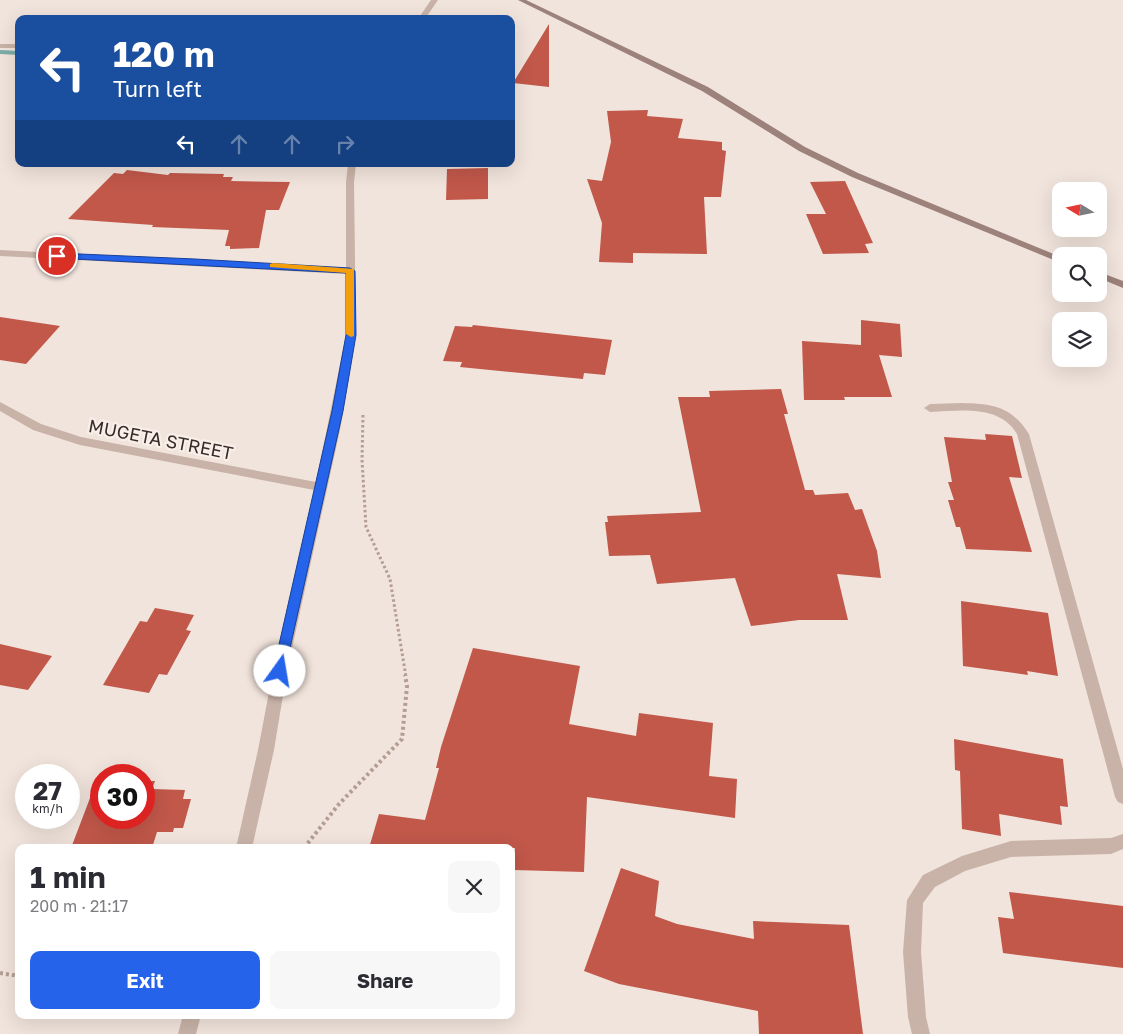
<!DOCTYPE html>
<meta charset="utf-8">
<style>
:root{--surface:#fff;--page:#f7f7f7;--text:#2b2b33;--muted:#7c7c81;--accent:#2563eb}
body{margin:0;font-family:"Golos Text",sans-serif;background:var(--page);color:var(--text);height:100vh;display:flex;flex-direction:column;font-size:19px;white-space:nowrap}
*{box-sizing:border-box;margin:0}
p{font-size:16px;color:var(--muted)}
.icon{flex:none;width:28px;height:28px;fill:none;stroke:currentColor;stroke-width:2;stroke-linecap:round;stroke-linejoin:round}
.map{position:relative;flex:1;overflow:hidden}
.drawer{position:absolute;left:15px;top:844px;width:500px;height:175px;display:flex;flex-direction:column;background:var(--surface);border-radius:10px;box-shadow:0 5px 20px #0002}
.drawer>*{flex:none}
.guide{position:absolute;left:15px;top:15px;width:500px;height:152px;border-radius:10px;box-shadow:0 5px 20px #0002;background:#1a4fa0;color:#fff;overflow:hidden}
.needle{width:32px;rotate:280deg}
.buttons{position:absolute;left:1052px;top:182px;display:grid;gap:10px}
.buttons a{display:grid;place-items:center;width:55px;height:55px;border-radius:10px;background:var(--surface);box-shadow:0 5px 20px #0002;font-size:25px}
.speed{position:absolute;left:15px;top:764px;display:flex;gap:10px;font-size:25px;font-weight:700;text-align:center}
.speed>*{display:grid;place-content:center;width:65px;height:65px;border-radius:50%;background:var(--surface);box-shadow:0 5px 20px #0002;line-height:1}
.speed small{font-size:12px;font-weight:400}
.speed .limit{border:8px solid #d22;background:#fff;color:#111}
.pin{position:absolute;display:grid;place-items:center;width:42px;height:42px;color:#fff;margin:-21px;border:2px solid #fff;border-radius:50%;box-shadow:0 1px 5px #0007}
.me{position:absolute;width:55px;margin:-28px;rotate:13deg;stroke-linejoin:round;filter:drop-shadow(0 0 4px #0008)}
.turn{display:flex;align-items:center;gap:18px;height:105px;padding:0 15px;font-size:22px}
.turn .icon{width:65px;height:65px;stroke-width:2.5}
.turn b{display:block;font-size:35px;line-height:42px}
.lanes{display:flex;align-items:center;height:48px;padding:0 15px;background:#0003;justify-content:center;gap:25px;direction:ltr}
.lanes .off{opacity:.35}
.round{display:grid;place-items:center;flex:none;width:52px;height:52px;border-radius:10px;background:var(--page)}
.overview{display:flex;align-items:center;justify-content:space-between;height:85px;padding:0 15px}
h1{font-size:30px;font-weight:700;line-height:38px}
.cta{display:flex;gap:10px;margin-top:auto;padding:10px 15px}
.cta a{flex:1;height:58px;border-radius:10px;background:var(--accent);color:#fff;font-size:20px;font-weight:700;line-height:58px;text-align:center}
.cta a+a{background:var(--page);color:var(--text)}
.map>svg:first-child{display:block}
</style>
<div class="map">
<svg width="1123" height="1034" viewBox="0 0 1123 1034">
<rect width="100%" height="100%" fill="#f1e4dc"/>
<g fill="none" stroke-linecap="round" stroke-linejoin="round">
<polygon fill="#7cada9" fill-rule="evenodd" points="0,50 19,51 19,55 0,54"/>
</g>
<g fill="#c1584a">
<polygon points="549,24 549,87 513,83"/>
<polygon points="648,110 647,116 683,119 678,138 722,142 722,150 726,151 721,197 704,197 707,254 633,253 633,263 599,262 602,223 587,179 602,181 611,142 607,111"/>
<polygon points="488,168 488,199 446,200 447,169"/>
<polygon points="127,170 168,175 170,173 224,174 223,177 233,177 231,181 290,182 279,210 266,210 259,248 230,249 230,246 225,246 229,230 152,227 153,225 68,219 114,173 123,174"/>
<polygon points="845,181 873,243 865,244 869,253 823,254 806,214 826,214 810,182"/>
<polygon points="0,317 60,326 26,364 0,360"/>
<polygon points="861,320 900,324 902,357 879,355 892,397 844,397 845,400 804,400 802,341 861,345"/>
<polygon points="473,325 612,340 605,375 584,373 583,379 460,367 462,362 443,361 455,326 472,327"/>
<polygon points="781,389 788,414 784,414 805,490 813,490 815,495 848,493 855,510 862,509 877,551 881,578 837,574 848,620 799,620 751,626 735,578 657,584 650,555 609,556 605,522 608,522 607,516 701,512 678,397 710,397 709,391"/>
<polygon points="985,434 1012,436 1022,478 1009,477 1032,552 966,549 960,527 956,527 948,500 954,500 948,482 952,482 944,437 986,440"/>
<polygon points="961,601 1048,613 1058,676 1027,671 1028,675 963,666"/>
<polygon points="155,608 194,615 186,630 191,631 167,675 159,674 149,693 103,685 140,621 147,622"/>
<polygon points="0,644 52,656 28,690 0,685"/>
<polygon points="473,648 580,666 569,724 636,736 639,713 713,723 709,776 737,779 735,818 587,797 584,872 514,870 515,848 369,848 379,814 425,820 439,768 436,768 441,747"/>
<polygon points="954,739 1063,759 1068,807 1060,806 1062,825 999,814 1001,836 962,829 960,771 955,770"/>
<polygon points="101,779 101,818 144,818 144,781 155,781 152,789 185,790 183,799 191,799 183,828 174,828 173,832 157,832 152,848 71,848 90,798"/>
<polygon points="621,868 659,881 655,916 677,924 754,939 753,921 849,925 863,1034 759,1034 758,1011 619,984 584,971"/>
<polygon points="1009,892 1123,906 1123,968 1003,953 998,917 1014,919"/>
</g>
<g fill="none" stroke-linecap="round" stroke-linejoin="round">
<polyline stroke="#b49d93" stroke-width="3" stroke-dasharray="2.5 2.5" stroke-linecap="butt" points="363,415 362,460 366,527 390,579 406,677"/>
<g stroke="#b49d93" stroke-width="4" stroke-dasharray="3 3" stroke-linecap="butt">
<polyline points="304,848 339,804 402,739 407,686 405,675"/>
<polyline points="0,973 19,976"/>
</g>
<g fill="#c9b3a8" fill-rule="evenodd">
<polygon points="431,0 438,0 425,19 418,19"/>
<rect x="0" y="44" width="19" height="4"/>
<polygon points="348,164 356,164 354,182 356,335 340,430 287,671 274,750 252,848 236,848 258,750 273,671 314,490 80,445 33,430 0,411 0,402 41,424 81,437 316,482 346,335 346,274 0,256 0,250 346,268 346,182"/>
<path d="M962,403C993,404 1011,406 1029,434L1123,769V804L1118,802L1115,797L1017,434C999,404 960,411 930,412L924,408L930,404Z"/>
<polygon points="1123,834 1123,849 1111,854 1011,857 965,871 935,887 923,903 921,952 926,1017 930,1034 912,1034 908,1017 903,952 907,900 923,875 962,856 1011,841 1111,838"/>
<polygon points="183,1015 201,1015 196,1034 178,1034"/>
</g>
<g fill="#9c827a" fill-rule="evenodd">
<polygon points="518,0 526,0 708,87 805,147 858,173 1061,257 1061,263 852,177 799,151 702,91"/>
<polygon points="1099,272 1123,281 1123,288 1099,278"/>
</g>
</g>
<polygon fill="#2563eb" stroke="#184099" points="57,253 195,259 350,268 355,271 356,335 343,411 284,675 280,677 275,675 273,671 332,411 346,335 346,273 54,258 54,254"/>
<polygon fill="#f59e0b" points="273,263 354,269 354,336 351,337 346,334 346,273 270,267 270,264"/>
<g text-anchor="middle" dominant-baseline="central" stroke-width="4.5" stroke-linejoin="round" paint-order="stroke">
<g font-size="18" fill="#362b28" stroke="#f9efe8">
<text transform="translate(161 439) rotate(11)">MUGETA STREET</text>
</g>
</g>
</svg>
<div class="buttons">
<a><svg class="needle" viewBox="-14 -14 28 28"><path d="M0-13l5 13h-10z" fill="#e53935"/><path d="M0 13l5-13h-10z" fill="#7c7c81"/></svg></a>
<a><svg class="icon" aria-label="search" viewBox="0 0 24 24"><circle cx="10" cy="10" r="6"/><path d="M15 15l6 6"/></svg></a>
<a><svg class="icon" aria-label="layers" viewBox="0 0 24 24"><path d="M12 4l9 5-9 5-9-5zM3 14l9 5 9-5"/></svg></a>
</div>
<div class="speed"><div>27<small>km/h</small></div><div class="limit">30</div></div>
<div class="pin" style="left:57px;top:256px;background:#d93025"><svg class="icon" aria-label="arrive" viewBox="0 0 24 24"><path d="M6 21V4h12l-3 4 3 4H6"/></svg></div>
<svg class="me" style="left:280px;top:671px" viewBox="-20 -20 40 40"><circle r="19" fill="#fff"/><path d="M0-13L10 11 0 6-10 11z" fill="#2563eb"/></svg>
<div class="guide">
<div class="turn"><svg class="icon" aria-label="left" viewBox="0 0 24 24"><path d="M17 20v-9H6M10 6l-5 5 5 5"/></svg><div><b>120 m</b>Turn left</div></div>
<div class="lanes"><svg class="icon" aria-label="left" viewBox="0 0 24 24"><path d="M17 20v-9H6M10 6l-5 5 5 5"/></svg><svg class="icon off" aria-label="ahead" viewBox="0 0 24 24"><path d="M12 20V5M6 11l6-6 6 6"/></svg><svg class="icon off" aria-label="ahead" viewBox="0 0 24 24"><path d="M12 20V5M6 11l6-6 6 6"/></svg><svg class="icon off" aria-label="right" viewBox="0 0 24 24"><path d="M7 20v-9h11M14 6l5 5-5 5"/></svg></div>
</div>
<section class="drawer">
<div class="overview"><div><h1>1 min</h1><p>200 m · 21:17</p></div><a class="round"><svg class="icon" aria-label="close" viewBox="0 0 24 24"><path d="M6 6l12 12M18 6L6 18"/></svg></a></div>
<div class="cta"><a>Exit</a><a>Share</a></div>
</section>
</div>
